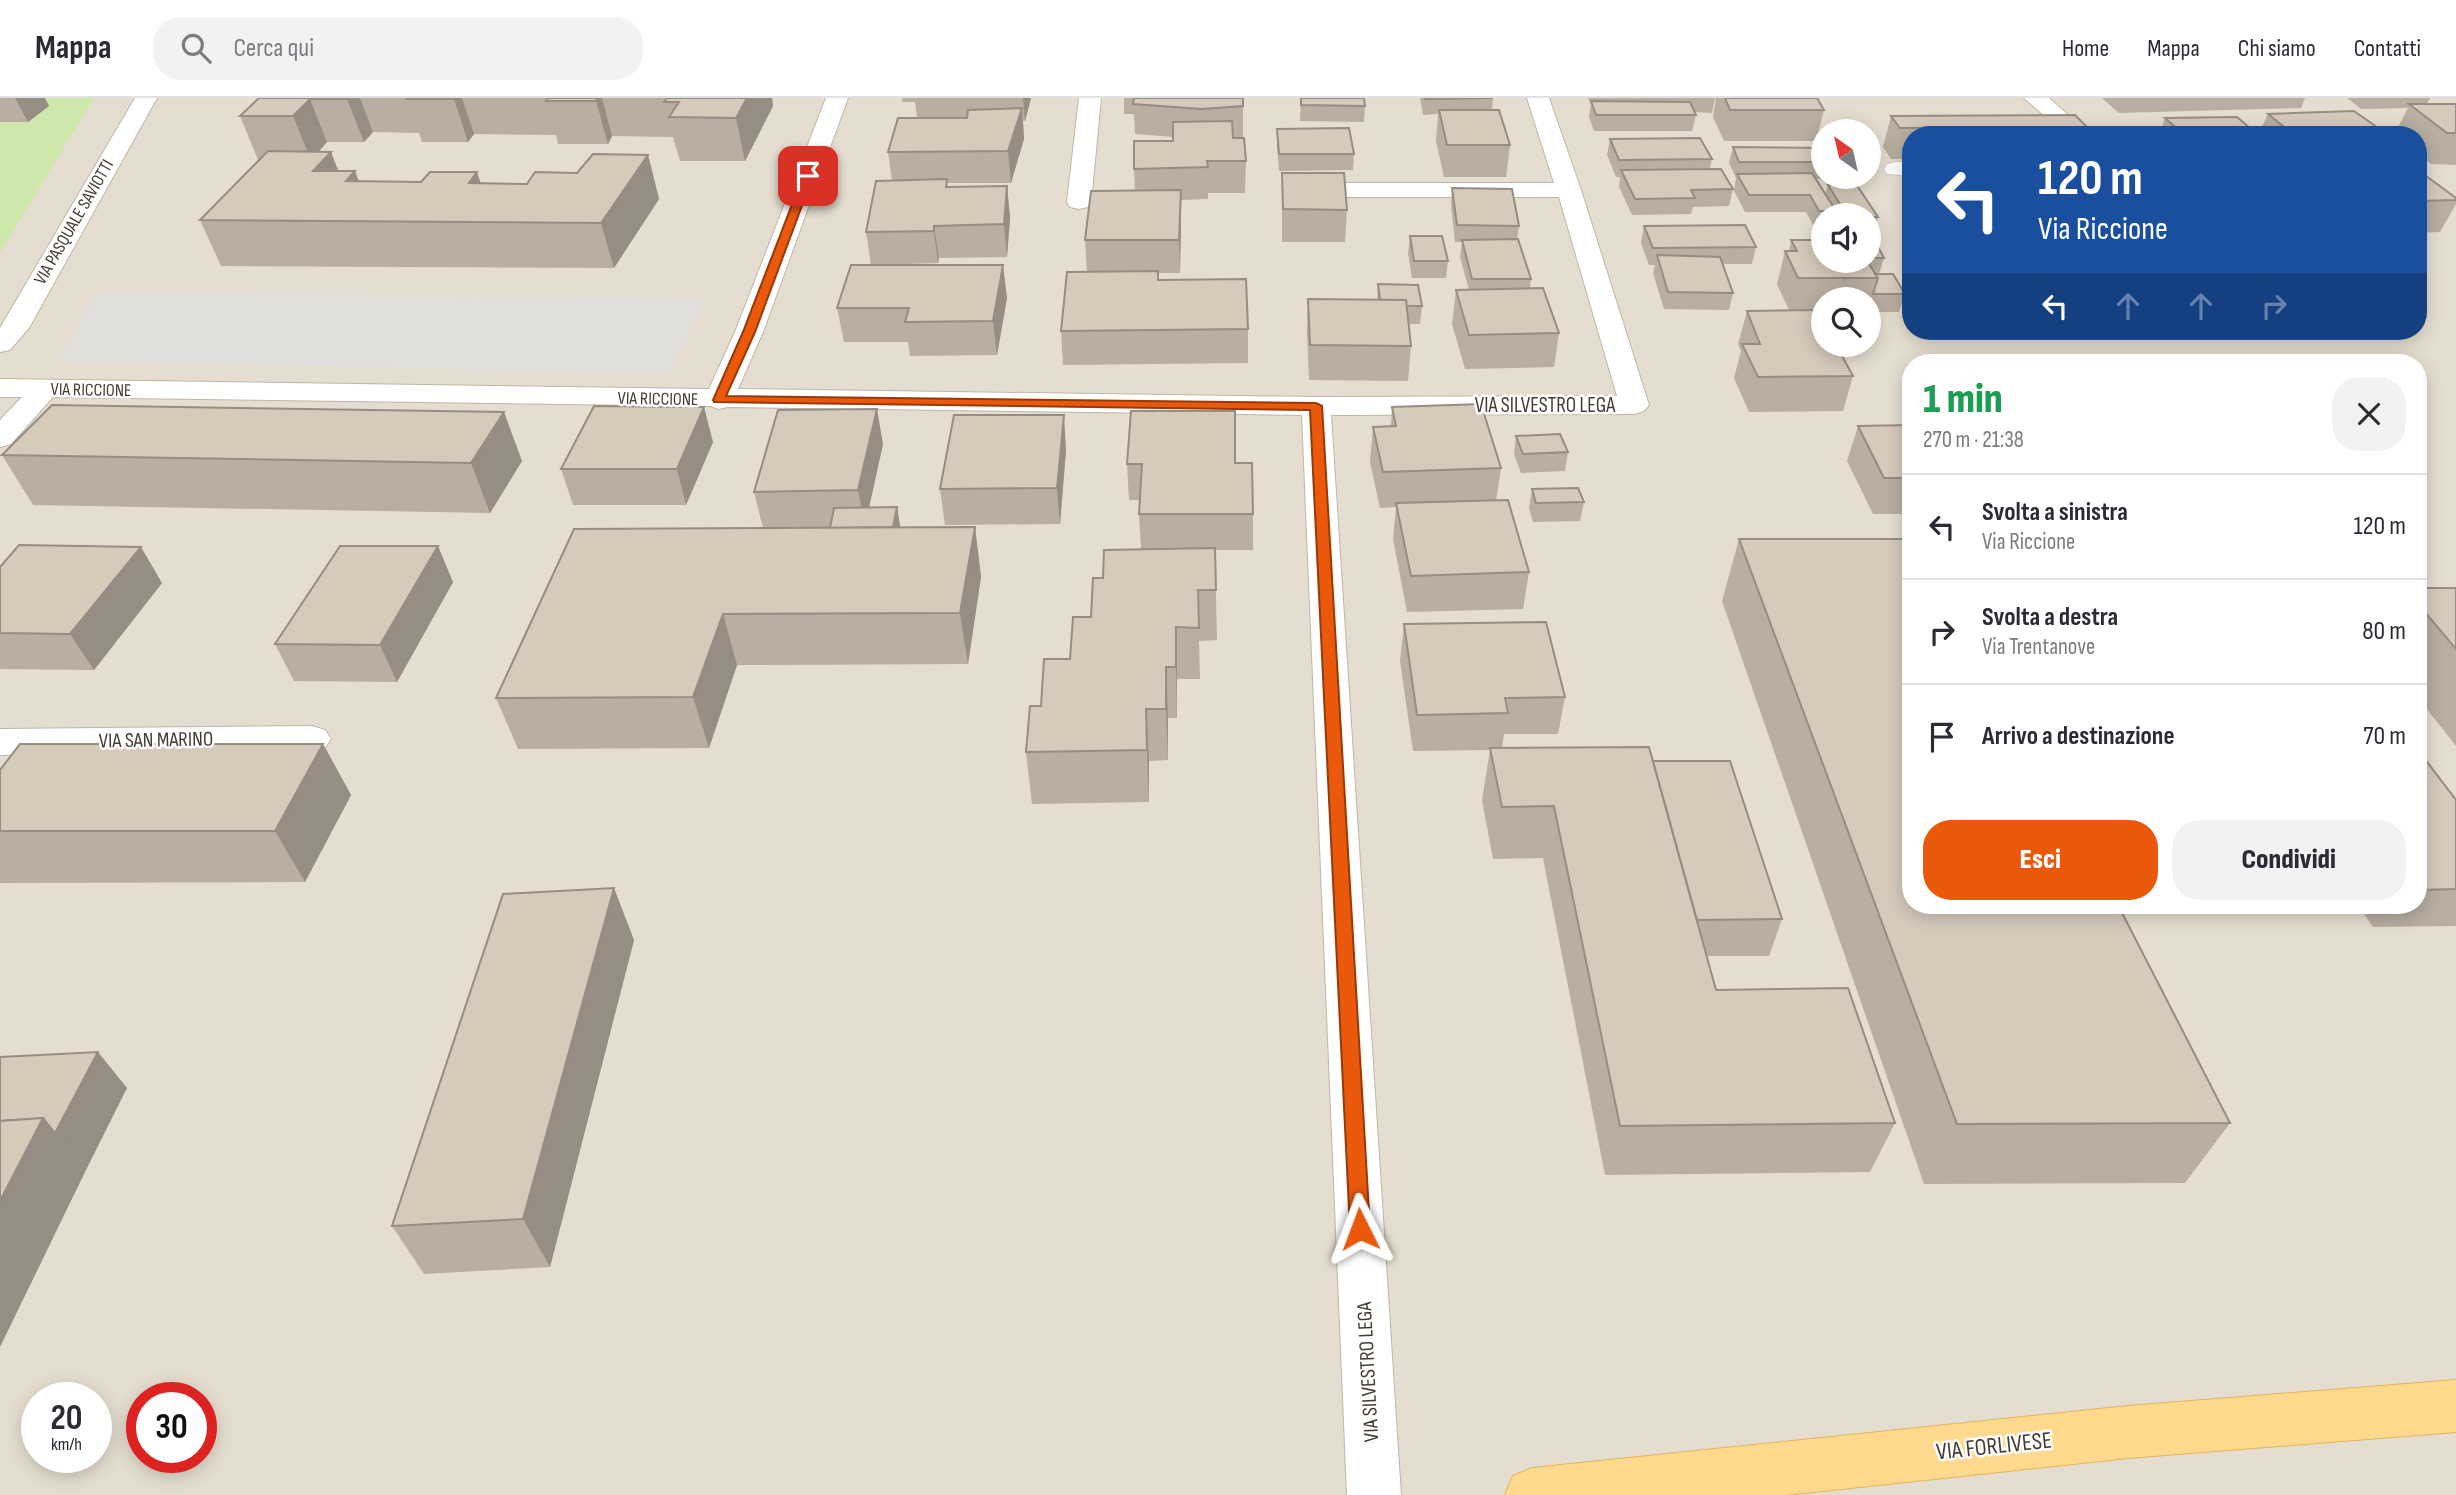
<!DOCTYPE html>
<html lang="it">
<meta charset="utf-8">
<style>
:root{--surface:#fff;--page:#f2f2f3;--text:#2b2b33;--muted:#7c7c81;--line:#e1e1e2;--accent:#ea580c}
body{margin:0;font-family:"Sofia Sans Condensed",sans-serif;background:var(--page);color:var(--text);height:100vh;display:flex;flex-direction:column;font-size:26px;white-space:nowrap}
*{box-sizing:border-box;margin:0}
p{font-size:23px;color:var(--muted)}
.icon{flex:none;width:38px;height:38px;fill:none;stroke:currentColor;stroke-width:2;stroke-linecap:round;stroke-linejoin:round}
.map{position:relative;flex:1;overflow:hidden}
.drawer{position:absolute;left:1902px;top:256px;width:525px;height:560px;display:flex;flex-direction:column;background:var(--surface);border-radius:28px;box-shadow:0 4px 18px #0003}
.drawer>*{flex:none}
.hud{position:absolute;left:1902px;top:28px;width:525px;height:214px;border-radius:28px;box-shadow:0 4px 18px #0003;background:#1a4fa0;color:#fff;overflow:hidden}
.needle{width:46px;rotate:326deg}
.buttons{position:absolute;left:1811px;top:21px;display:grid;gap:14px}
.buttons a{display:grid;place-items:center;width:70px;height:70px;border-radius:50%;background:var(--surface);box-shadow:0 4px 18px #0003;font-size:35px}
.speed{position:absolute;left:21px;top:1284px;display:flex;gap:14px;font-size:35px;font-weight:700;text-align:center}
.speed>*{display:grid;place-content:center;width:91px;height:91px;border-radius:50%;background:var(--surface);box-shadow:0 4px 18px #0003;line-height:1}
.speed small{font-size:18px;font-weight:400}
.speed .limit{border:10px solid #d22;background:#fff;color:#111}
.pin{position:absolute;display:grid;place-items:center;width:60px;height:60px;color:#fff;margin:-30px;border-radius:14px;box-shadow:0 4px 10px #0006}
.me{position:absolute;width:77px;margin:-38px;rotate:357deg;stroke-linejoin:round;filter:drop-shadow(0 0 5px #0008)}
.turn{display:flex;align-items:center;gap:24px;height:147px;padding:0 21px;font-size:32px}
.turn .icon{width:91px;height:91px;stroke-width:2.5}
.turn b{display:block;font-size:49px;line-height:60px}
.lanes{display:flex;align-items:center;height:66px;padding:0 21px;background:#0003;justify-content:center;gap:35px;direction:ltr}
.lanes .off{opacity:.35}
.round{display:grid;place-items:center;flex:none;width:74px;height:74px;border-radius:28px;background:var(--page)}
.headline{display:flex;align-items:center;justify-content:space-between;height:119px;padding:0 21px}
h1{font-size:42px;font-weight:800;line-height:52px;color:#1e9e55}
.cta{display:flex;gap:14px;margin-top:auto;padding:14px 21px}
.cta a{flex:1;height:80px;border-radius:28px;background:var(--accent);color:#fff;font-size:28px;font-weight:800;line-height:80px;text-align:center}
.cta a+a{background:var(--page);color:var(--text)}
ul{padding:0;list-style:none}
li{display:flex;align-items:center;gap:21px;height:105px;padding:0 21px;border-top:2px solid var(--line)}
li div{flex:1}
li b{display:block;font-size:26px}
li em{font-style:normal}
header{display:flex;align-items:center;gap:42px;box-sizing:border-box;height:98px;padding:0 35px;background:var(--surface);border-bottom:2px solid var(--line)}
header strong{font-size:33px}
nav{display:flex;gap:38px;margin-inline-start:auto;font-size:24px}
.search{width:490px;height:63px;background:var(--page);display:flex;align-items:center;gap:18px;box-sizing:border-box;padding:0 24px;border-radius:28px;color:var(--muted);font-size:26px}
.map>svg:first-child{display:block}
</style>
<header>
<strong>Mappa</strong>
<div class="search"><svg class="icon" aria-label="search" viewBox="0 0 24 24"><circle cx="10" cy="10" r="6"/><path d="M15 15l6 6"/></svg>Cerca qui</div>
<nav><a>Home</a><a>Mappa</a><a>Chi siamo</a><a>Contatti</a></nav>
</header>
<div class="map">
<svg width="2456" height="1397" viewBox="0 0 2456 1397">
<rect width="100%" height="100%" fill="#f1ece2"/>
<path fill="#e5ded0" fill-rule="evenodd" d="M0,0H2456V1397H0ZM1824,33H1869V79H1824ZM1911,37H2418V233H1911ZM1824,117H1869V163H1824ZM1824,201H1869V247H1824ZM1911,264H2418V807H1911ZM37,1300H96V1360H37ZM142,1300H201V1360H142Z"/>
<polygon fill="#cee7aa" points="0,0 94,0 0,155"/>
<polygon fill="#e1dfdb" points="95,195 706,200 671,275 58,264"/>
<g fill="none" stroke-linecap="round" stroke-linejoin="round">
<defs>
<polygon id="lane" points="1895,64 1911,64 1911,78 1887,76 1884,71 1887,66"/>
<g id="street">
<polygon points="135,0 157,0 29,230 10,252 0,254 0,230"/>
<polygon points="826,0 848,0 763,234 738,291 1316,299 1617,298 1559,99 1297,99 1288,97 1285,92 1288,87 1297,85 1554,85 1527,0 1549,0 1581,92 1649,307 1644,313 1634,316 1331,317 1401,1397 1347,1397 1302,317 727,309 719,311 710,308 53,299 11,346 0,349 0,322 22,299 0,299 0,281 709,291 735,234"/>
<polygon points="1079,0 1101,0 1091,104 1088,109 1079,111 1070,109 1067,104"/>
<polygon points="2024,0 2049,0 2091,37 2066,37"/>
<polygon points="312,628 325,632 331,641 325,650 312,654 0,657 0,631"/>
</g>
<polygon id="primary" points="2456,1282 2456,1334 2128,1360 1786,1397 1505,1397 1513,1378 1532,1370 2128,1308"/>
</defs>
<use href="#lane" stroke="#bfb6a8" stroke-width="1"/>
<use href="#street" stroke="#bfb6a8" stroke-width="2"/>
<use href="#primary" stroke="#e3b55e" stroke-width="2"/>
<use href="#lane" fill="#fff" fill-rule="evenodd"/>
<use href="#street" fill="#fff" fill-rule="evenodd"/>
<use href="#primary" fill="#ffd98e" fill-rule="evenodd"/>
</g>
<g fill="#b8aea1" fill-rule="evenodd">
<polygon points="0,0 45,0 49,8 28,24 0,24"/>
<polygon points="259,0 772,0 773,8 745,63 680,63 673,39 612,38 608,46 558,46 556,37 474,36 468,44 422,44 419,35 373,34 364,44 327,44 318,54 338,73 359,83 527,86 577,75 648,57 659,101 614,170 221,168 200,122 259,62 258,62 240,18"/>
<polygon points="902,0 1031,0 1025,23 1023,23 1024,41 1011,85 947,85 948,89 1007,88 1010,120 1007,159 939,160 938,165 873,167 1007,200 997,257 910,258 908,244 844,244 837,210 871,167 866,134 892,83 888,54 917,20 915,4 902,4"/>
<polygon points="1124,0 1243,0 1243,39 1233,39 1246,63 1245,95 1208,95 1208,101 1181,102 1180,175 1158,175 1159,182 1248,231 1248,265 1063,267 1061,233 1087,174 1085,142 1135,92 1134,71 1173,43 1173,39 1135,36 1134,16 1124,16"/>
<polygon points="1301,0 1365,8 1364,24 1300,23"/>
<polygon points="1420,0 1493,0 1492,12 1510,47 1506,79 1444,79 1436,43 1438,16 1423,17"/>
<polygon points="1588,0 1715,0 1712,15 1694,14 1696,17 1692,33 1594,33 1589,19 1591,6"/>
<polygon points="1716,0 1817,0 1824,12 1816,43 1724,43 1713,19"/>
<polygon points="2102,0 2305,0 2301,10 2119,15"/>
<polygon points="2347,0 2430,0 2427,6 2456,6 2456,67 2431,66 2418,56 2418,37 2394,37 2408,10 2361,11"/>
<polygon points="2268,16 2388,37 2159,37 2165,20 2258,37"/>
<polygon points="1891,18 2087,29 2084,37 1911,37 1911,61 1891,61 1883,49"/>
<polygon points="1277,31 1354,56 1353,72 1279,73 1277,47"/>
<polygon points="1610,41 1712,61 1710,71 1733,91 1729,108 1693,109 1691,116 1632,117 1619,89 1620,79 1616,79 1607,57"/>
<polygon points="1733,49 1824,50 1824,79 1840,79 1840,81 1816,81 1825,96 1828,87 1878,119 1873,136 1869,136 1869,117 1824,117 1824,130 1815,130 1806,114 1745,114 1734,93 1736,80 1729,65"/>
<polygon points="1908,62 1911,62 1911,91 1903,79"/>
<polygon points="2418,72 2456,100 2456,106 2440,134 2418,135"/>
<polygon points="1282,75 1347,112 1345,144 1282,144"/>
<polygon points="1452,90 1519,128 1517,141 1531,181 1530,190 1559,235 1554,269 1465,271 1452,226 1456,192 1469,192 1460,159 1462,144 1455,144 1451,107"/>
<polygon points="1644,128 1756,149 1752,166 1723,166 1733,195 1729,212 1664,211 1653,175 1655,167 1649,167 1641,145"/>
<polygon points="1410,138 1448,163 1446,180 1412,180 1408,155"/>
<polygon points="1791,142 1824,163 1869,163 1869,143 1884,160 1879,176 1905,196 1899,214 1869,214 1869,201 1824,201 1824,214 1818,214 1853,278 1843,313 1749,314 1734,280 1741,253 1738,246 1747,213 1789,212 1777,186 1785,153 1789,153"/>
<polygon points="1378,186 1422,208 1420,226 1409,226 1411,248 1408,283 1309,282 1307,235 1308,201 1377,201"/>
<polygon points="1392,309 1501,370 1496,403 1529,474 1523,511 1407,514 1393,441 1396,409 1380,410 1370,364 1373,329 1391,328"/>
<polygon points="1911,327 1911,416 1873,416 1847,363 1858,328"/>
<polygon points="1516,338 1568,354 1565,373 1521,375 1514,356"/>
<polygon points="713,344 686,407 573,407 561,371"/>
<path d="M883,346L869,409H897L900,429H975L981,479L968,566L737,567L709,650L518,651L496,600L763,430L754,394ZM830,429V430H786Z"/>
<polygon points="1066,352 1060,426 945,427 940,391"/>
<polygon points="2,357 522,363 490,415 33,407"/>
<polygon points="1235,365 1253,416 1253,452 1215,452 1217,542 1199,543 1200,581 1177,581 1177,620 1168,620 1168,662 1149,663 1149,704 1032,706 1026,654 1041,608 1070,561 1091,519 1103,480 1141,451 1139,416 1140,402 1129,402 1127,366"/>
<polygon points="1532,391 1584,404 1580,423 1533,424 1529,410"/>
<polygon points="1739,441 2230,1025 2185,1085 1924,1086 1722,503"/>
<polygon points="0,469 162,485 94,572 0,571"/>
<polygon points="453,484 397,584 294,583 275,546"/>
<polygon points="2418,490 2456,490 2456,648 2418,600"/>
<polygon points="1404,526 1565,599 1558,636 1504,636 1502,650 1653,663 1782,821 1769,858 1707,858 1716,892 1895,1025 1870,1074 1605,1077 1543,760 1493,761 1482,702 1490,652 1413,653 1400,563"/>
<polygon points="323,646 351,697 305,784 0,785 0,672"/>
<polygon points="2418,652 2456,702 2456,828 2373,829 2358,807 2418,807"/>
<polygon points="634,842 550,1169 424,1176 392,1128"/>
</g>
<g fill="#968d83">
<polygon points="15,0 45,0 49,8 28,24"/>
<polygon points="349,0 360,0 373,34 364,44 347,1"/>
<polygon points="455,0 462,0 474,36 468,44 454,1"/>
<polygon points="598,0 602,0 612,38 608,46 596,3"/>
<polygon points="747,0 772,0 773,8 745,63 736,20"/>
<polygon points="1023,0 1031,0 1025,23"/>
<polygon points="310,1 327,44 311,62 293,18"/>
<polygon points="1022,10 1024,41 1011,85 1008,53"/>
<polygon points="331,54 348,98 313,73"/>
<polygon points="648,57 659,101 614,170 601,125"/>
<polygon points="355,73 372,118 346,83"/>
<polygon points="477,74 492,119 469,85"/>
<polygon points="1007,88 1010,120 1007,159 1004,126"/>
<polygon points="1181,92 1181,125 1180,175 1179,142"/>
<polygon points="934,128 939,160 938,165 934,133"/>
<polygon points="1003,167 1007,200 997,257 993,223"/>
<polygon points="704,309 713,344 686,407 677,371"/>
<polygon points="877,311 883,346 865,428 858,392"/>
<polygon points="504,314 522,363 490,415 471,365"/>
<polygon points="1064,317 1066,352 1060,426 1057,390"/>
<polygon points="897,409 900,428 895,459 891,441"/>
<polygon points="975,429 981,479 968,566 960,515"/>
<polygon points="438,448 453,484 397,584 380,547"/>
<polygon points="141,449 162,485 94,572 70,536"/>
<polygon points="723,516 737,567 709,650 693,599"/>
<polygon points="1176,529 1177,581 1177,620 1176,569"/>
<polygon points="1166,569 1168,620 1168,662 1166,611"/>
<polygon points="1146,611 1149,663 1149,704 1147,652"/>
<polygon points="323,646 351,697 305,784 275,733"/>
<polygon points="614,790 634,842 550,1169 523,1121"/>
<polygon points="98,954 127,990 87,1070 55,1035"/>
<polygon points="43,1020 87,1070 0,1249 0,1103"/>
</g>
<g fill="#d6cabb" stroke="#968d83" stroke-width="2">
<polygon points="259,0 349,0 347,1 310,1 293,18 240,18"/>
<polygon points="408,0 455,0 454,1 407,1"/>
<polygon points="548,0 598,0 596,3 546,3"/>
<polygon points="667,0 747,0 736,20 669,19 679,4 664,4"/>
<polygon points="1134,0 1243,0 1243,8 1202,11 1133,6"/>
<polygon points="1301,0 1364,0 1365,8 1301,7"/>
<polygon points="1425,0 1493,0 1425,1"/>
<polygon points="1725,0 1817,0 1824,12 1730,12"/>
<polygon points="1591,3 1690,4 1696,17 1596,17"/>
<polygon points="2409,6 2456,6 2456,35 2447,35"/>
<polygon points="1022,10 1008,53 888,54 898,20 967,20 968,12"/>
<polygon points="1439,12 1499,12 1510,47 1447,47"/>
<polygon points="2354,13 2388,37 2294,37 2268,16"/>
<polygon points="2075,17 2087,29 1900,30 1891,18"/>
<polygon points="2237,19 2258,37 2184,37 2165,20"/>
<polygon points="1232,23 1233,40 1244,40 1246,63 1207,63 1208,69 1134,71 1134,43 1173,43 1173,24"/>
<polygon points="1349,30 1354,56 1279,56 1277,31"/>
<polygon points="1700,40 1712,61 1619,62 1610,41"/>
<polygon points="1733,49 1824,50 1824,64 1739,64"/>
<polygon points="268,53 331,54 313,73 355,73 346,83 421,84 430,74 477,74 469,85 527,86 535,74 577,75 593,56 648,57 601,125 200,122"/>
<polygon points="1721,71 1733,91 1691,92 1695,100 1635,101 1621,72"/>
<polygon points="2418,72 2456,100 2456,102 2418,103"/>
<polygon points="1282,75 1344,75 1347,112 1283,111"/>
<polygon points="1812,75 1836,113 1819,113 1810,97 1749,97 1737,76"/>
<polygon points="947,81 946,89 1007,88 1004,126 934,128 934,133 866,134 876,83"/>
<polygon points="1856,86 1878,119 1869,119 1869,117 1847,117 1828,87"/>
<polygon points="1452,90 1512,91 1519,128 1457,127"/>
<polygon points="1181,92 1179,142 1085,142 1091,93"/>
<polygon points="1745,127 1756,149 1653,150 1644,128"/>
<polygon points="1410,138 1442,138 1448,163 1414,163"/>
<polygon points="1518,141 1531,181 1472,181 1462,142"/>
<polygon points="1791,142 1824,142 1824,163 1867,163 1878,180 1798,180 1785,153 1797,153"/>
<polygon points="1869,143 1875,143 1884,160 1869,160"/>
<polygon points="1657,157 1720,159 1733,195 1668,194"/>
<polygon points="851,167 1003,167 993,223 905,224 909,210 837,210"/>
<polygon points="1158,173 1158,182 1246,181 1248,231 1061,233 1067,174"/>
<polygon points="1875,176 1893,176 1905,196 1873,196 1878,180"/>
<polygon points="1378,186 1418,187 1422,208 1406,208 1406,202 1380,202"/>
<polygon points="1543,190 1559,235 1469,237 1456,192"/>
<polygon points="1308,201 1406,202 1411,248 1310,247"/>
<polygon points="1817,212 1824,224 1824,247 1836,247 1853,278 1758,279 1742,246 1760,246 1747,213"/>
<polygon points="1481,306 1501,370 1383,374 1373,329 1396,328 1392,309"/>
<polygon points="52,307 504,314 471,365 2,357"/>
<polygon points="594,308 704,309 677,371 561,371"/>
<polygon points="877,311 858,392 754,394 778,312"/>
<polygon points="1131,313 1235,313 1235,365 1252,365 1253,416 1139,416 1142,366 1127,366"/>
<polygon points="954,317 1064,317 1057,390 940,391"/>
<polygon points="1911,327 1911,380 1884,380 1858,328"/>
<polygon points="1560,336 1568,354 1523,356 1516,338"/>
<polygon points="1578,390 1584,404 1536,405 1532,391"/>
<polygon points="1508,402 1529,474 1411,478 1396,405"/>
<polygon points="897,409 893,429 830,430 834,410"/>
<polygon points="975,429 960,515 723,516 693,599 496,600 574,431"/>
<polygon points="1739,441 1911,441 1911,807 2118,807 2230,1025 1957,1026"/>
<polygon points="19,447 141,449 70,536 0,535 0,469"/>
<polygon points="340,448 438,448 380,547 275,546"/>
<polygon points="1215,450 1216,492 1198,492 1199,530 1176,529 1176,569 1166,569 1166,611 1146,611 1147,652 1026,654 1030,608 1041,608 1044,561 1070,561 1073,519 1091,519 1093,480 1103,480 1104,452"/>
<polygon points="2418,490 2456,490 2456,551 2418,506"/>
<polygon points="1546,524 1565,599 1505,600 1508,615 1417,617 1404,526"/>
<polygon points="20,646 323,646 275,733 0,733 0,672"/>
<polygon points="1649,649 1716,892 1848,890 1895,1025 1620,1028 1554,708 1502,709 1490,650"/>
<polygon points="2418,652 2456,702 2456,791 2418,792"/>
<polygon points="1653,663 1730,663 1782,821 1697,822"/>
<polygon points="614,790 523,1121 392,1128 503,796"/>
<polygon points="98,954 55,1035 43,1020 0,1023 0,959"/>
<polygon points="43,1020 0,1103 0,1023"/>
</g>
<polygon fill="#ea580c" stroke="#983908" stroke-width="2" points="808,75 813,78 755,234 726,298 1316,305 1322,308 1370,1131 1367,1137 1360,1140 1353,1137 1350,1131 1310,312 714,304 713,302 743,234 803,78"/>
<g text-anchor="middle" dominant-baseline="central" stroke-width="5" stroke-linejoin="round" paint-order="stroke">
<g font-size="18" fill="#433c33" stroke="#fff">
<text transform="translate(74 124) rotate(-60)">VIA PASQUALE SAVIOTTI</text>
<text transform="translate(91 292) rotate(1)">VIA RICCIONE</text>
<text transform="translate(658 301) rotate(1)">VIA RICCIONE</text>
</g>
<g font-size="21" fill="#433c33" stroke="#fff">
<text x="1545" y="307">VIA SILVESTRO LEGA</text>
<text transform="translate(156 642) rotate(-1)">VIA SAN MARINO</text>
<text transform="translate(1368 1274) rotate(-93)">VIA SILVESTRO LEGA</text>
</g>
<g font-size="24" fill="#433c33" stroke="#fff">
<text transform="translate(1994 1348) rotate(-6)">VIA FORLIVESE</text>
</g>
</g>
</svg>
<div class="buttons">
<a><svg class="needle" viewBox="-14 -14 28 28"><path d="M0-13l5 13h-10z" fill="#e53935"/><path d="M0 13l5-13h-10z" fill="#7c7c81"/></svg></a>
<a><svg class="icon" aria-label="sound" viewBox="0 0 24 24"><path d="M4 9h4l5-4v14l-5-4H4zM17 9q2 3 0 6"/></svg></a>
<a><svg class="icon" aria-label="search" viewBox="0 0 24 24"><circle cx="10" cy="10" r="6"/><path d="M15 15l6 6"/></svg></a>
</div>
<div class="speed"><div>20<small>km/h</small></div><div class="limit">30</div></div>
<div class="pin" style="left:808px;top:78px;background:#d93025"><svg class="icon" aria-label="arrive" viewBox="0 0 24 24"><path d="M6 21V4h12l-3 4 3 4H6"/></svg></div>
<svg class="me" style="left:1360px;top:1131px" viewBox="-20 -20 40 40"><path d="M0-17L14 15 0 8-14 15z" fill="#ea580c" stroke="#fff" stroke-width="4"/></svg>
<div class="hud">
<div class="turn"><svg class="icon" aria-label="left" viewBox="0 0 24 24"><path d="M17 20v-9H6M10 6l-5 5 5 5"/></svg><div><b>120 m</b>Via Riccione</div></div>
<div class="lanes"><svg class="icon" aria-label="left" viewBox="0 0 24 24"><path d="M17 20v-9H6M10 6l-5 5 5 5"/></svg><svg class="icon off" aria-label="ahead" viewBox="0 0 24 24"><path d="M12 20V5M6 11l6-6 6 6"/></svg><svg class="icon off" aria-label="ahead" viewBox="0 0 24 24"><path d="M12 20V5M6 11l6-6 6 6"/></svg><svg class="icon off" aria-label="right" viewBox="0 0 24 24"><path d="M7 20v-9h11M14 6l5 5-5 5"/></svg></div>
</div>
<section class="drawer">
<div class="headline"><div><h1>1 min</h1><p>270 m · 21:38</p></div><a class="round"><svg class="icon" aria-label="close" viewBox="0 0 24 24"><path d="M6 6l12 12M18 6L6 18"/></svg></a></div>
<ul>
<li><svg class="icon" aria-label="left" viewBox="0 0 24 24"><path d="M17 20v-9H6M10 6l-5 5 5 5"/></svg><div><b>Svolta a sinistra</b><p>Via Riccione</p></div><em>120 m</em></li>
<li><svg class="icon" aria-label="right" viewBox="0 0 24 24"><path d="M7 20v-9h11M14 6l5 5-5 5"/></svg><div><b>Svolta a destra</b><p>Via Trentanove</p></div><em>80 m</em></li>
<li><svg class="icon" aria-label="arrive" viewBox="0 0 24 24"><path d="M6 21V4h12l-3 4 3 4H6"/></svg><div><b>Arrivo a destinazione</b></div><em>70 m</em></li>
</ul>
<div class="cta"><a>Esci</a><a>Condividi</a></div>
</section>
</div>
